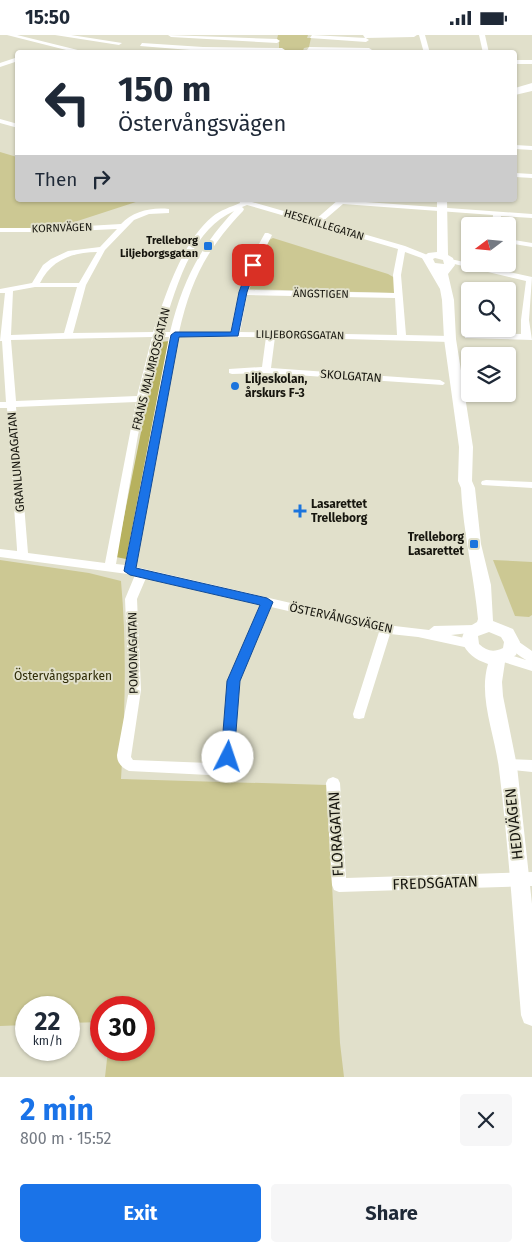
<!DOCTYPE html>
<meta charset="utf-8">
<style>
:root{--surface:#fff;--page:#f6f6f7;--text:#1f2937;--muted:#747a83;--accent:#1a73e8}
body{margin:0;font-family:"Fira Sans",sans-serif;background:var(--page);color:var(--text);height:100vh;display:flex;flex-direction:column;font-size:19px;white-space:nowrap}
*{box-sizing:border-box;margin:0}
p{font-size:16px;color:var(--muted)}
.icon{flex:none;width:28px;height:28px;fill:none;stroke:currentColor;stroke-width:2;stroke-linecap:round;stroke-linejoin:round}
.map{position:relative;height:1042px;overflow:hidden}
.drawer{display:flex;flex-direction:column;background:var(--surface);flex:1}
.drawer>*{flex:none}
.hud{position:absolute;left:15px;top:15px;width:502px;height:152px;border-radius:5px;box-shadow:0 1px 4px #0004;background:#fff;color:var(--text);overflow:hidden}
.needle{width:32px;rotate:254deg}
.buttons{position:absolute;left:461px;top:182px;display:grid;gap:10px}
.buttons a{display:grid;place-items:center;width:55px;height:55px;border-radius:5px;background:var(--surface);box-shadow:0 1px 4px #0004;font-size:25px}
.speed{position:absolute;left:15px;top:961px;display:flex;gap:10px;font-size:25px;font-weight:700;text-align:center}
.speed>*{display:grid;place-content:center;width:65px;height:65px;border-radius:50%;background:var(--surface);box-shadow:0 1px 4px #0004;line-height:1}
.speed small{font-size:12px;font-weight:400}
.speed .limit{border:8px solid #d22;background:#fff;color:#111}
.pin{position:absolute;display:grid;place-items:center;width:42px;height:42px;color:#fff;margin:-21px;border-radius:10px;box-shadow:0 2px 8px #0006}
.me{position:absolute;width:55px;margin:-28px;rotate:4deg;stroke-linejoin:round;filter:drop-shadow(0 0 4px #0008)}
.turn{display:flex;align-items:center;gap:18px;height:105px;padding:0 20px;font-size:22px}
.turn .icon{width:65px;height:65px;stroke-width:2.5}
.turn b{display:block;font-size:35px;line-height:42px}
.then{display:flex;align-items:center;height:48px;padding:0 20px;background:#0003;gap:10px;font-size:19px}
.round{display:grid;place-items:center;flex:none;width:52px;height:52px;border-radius:5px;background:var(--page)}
.overview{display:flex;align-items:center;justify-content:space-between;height:85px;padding:0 20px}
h1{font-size:30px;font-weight:700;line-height:38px;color:var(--accent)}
.action{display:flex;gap:10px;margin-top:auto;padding:10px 20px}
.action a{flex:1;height:58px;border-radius:5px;background:var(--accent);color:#fff;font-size:20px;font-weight:700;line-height:58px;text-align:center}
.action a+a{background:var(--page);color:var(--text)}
.status{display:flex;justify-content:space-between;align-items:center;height:35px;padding:0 25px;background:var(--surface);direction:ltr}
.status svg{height:14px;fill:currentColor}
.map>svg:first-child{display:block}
</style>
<div class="status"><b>15:50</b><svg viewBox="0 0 49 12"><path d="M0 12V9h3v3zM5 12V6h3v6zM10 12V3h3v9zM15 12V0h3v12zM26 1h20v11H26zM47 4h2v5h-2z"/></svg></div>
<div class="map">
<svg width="532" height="1042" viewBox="0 0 532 1042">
<rect width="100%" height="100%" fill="#e1e0cb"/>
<g fill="#ccc893">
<polygon points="278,0 308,0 307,3 311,3 309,12 304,13 302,18 284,17 279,14 279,7 277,4"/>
<polygon points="0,117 17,122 18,165 142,165 53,194 0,193"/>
<polygon points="273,203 388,239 395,243 396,258 247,254 269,205"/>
<path d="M0,525L89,538L121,546C127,613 125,678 121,744L327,750L340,1008L344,1042H105L108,1015H144V972H101V987L69,988V972H26V990L0,991Z"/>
<polygon points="493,525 532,527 532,580 529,582 515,581"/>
</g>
<polygon fill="#b7b15e" points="170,306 126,524 116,522 159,307"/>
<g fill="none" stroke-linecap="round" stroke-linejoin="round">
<g fill="#fff" fill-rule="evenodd">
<polygon points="7,0 17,0 90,18 78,18"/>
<polygon points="55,0 71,0 122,8 119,10"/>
<polygon points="168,0 277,4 280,6 277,8 171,2"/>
<polygon points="312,0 366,3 369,5 366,7 310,3"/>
<polygon points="363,0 417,0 414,2 365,3"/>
<polygon points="419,0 425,0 430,18 424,18"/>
<polygon points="479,0 485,0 489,18 483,18"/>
<polygon points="142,8 203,12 282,13 285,15 282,17 203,16 140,11"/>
<polygon points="309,12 369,13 372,15 369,17 307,15"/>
<polygon points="18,22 18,26 0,32 0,28"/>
<rect x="515" y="25" width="17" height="4"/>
<polygon points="532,48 532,52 515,57 515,53"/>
<polygon points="0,84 18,89 18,93 0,88"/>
<polygon points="515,110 532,111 532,115 515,114"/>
<polygon points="515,138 532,139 532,143 515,142"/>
<path d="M239,165H253L252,167L315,185L338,165L532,179V183L501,181L500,191H492L493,180L343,169L322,187L405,211L430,221V225H427L405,217L401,240L406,300L450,301L454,304L450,307L275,302L271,333L440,345L445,348L443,350L266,338L232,339L229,338V334L262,332L266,302H178L136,532L386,590L429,595L434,591L474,590L478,591L480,594L478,597L451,600L473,605L475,608L473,611L469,613L418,602L390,599L365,679L364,683L359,684L354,683L353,679L379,597L271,572L240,646L234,722L227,734L209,740L129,736C122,733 117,728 117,720L129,655L125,564L135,540L0,522V514L17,516V514L7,373H0V367H6L2,306H0L5,258H0V254L32,248L43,230L51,224L68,216L100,212L117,194L53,197H0V193H53L121,189C133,176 152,172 169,174V178L149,179L134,185L105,215L86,250L73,298L153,297C165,261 182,207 212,182C220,175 231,172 240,168ZM247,170L398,214L393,240L394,258L249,255L260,224L272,200L268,198H265C247,229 236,262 231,297H179C191,245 206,215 243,176L244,174L242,172ZM234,176C199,213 182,248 170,297H162C176,254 190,196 234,176ZM97,217L79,248H40C51,225 73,217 97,217ZM35,252H77L64,298L11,300L13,256ZM247,260L395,263L397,300L240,297ZM152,302L137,361L16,366L11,305ZM161,302H169L125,530L116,529L138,400ZM136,367L105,528L28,518L16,372ZM146,543L260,569L228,646L220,721L217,726L209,728L133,725L131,722L141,655L137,564Z"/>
<polygon points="508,204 532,208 532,212 508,208"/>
<polygon points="446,223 532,242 529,285 532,305 465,303 465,299 468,298 521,299 521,285 526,246 446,227"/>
<polygon points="486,445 532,447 532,453 482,450 481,448 482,446"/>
<path d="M512,602L532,616V636L497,625L495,622L497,619L501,617L526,625C518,620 511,615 506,607L508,604Z"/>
<polygon points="508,724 532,725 532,737 503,734 501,730 503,726"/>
<polygon points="333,742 338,744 340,748 346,843 532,837 532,851 339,857 334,855 332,850 326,748 328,744"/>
</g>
<g fill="#fff" fill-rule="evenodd">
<polygon points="532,51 532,56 515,60 515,55"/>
<path d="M437,165H447L448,220L453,223L455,230L448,239L454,265L456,304L473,412L472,446L475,453L481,509L491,550L493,586L513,594L520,607L516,620L505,627L502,647L503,661L517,731L532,869V991L524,988L521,980C514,898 509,815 499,734C495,700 478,662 488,629C474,624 468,619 461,606L465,594L477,587L478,584C474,540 463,497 461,453L458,446L459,412L444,304L442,265L440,254L422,223L428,218L437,217ZM435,223L443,225L444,229L435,228L433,224ZM489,597L501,602L504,607L503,613C493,618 487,616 479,609L478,601Z"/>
</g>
</g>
<polygon fill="#1a73e8" stroke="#114b97" points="253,228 257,230 247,257 238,301 179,302 136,533 267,563 273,567 240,646 234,722 232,726 228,727 223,726 221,722 227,646 260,570 130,540 124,536 171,300 175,297 231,297 239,257 249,230"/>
<g fill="#1b74dd" stroke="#e1e0cb" stroke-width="2">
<rect x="203" y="206" width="10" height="10" rx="2.5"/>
<circle cx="235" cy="351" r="5"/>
<path d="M297.5 468.5h5v5h5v5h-5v5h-5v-5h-5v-5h5z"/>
<rect x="469" y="504" width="10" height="10" rx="2.5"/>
</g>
<g text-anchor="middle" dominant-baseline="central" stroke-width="4" stroke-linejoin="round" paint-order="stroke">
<g font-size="11" fill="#16150e" stroke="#e1e0cb">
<text transform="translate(324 190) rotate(17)">HESEKILLEGATAN</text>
<text transform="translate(62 193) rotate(-2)">KORNVÄGEN</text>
<text transform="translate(321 259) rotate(1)">ÄNGSTIGEN</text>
<text transform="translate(300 300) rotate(1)">LILJEBORGSGATAN</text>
</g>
<g font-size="11" font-weight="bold" fill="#16150e" stroke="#e1e0cb" text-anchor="end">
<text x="198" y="205">Trelleborg<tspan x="198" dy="13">Liljeborgsgatan</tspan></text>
</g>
<g font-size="12" fill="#16150e" stroke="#e1e0cb">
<text transform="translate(151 334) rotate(-76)">FRANS MALMROSGATAN</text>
<text transform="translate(351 341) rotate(4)">SKOLGATAN</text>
<text transform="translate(16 427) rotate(-95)">GRANLUNDAGATAN</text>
<text transform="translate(341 583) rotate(12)">ÖSTERVÅNGSVÄGEN</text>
<text transform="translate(133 618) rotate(-91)">POMONAGATAN</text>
</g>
<g font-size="12" font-weight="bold" fill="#16150e" stroke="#e1e0cb" text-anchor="start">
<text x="245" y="344">Liljeskolan,<tspan x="245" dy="14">årskurs F-3</tspan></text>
<text x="311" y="469">Lasarettet<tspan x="311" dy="14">Trelleborg</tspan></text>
<text x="464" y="502" text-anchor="end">Trelleborg<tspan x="464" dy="14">Lasarettet</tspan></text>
</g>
<g font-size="12" fill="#2e2b06" stroke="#e1e0cb">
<text x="63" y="641">Östervångsparken</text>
</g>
<g font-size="15" fill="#16150e" stroke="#e1e0cb">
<text transform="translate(514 789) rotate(-96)">HEDVÄGEN</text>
<text transform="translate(336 799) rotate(-93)">FLORAGATAN</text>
<text transform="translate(435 848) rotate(-2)">FREDSGATAN</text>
</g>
</g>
</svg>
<div class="buttons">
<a><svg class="needle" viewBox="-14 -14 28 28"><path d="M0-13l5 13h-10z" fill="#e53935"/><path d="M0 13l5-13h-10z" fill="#747a83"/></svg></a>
<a><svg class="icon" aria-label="search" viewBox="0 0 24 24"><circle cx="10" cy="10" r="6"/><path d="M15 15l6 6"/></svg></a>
<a><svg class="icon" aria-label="layers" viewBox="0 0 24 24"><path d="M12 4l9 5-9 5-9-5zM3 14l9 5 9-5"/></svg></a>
</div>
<div class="speed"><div>22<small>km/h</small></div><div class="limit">30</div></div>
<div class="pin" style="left:253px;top:230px;background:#d93025"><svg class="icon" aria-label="arrive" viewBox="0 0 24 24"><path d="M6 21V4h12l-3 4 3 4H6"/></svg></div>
<svg class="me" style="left:228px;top:722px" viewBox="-20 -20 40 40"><circle r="19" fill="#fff"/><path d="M0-13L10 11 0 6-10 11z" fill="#1a73e8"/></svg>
<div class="hud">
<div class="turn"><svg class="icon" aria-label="left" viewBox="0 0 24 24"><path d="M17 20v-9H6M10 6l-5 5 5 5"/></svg><div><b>150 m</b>Östervångsvägen</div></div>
<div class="then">Then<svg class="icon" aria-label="right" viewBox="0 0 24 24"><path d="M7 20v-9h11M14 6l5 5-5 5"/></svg></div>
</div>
</div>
<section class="drawer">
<div class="overview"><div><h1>2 min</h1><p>800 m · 15:52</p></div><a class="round"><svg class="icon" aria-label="close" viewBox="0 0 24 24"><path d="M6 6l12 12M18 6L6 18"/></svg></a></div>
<div class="action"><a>Exit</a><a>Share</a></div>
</section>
